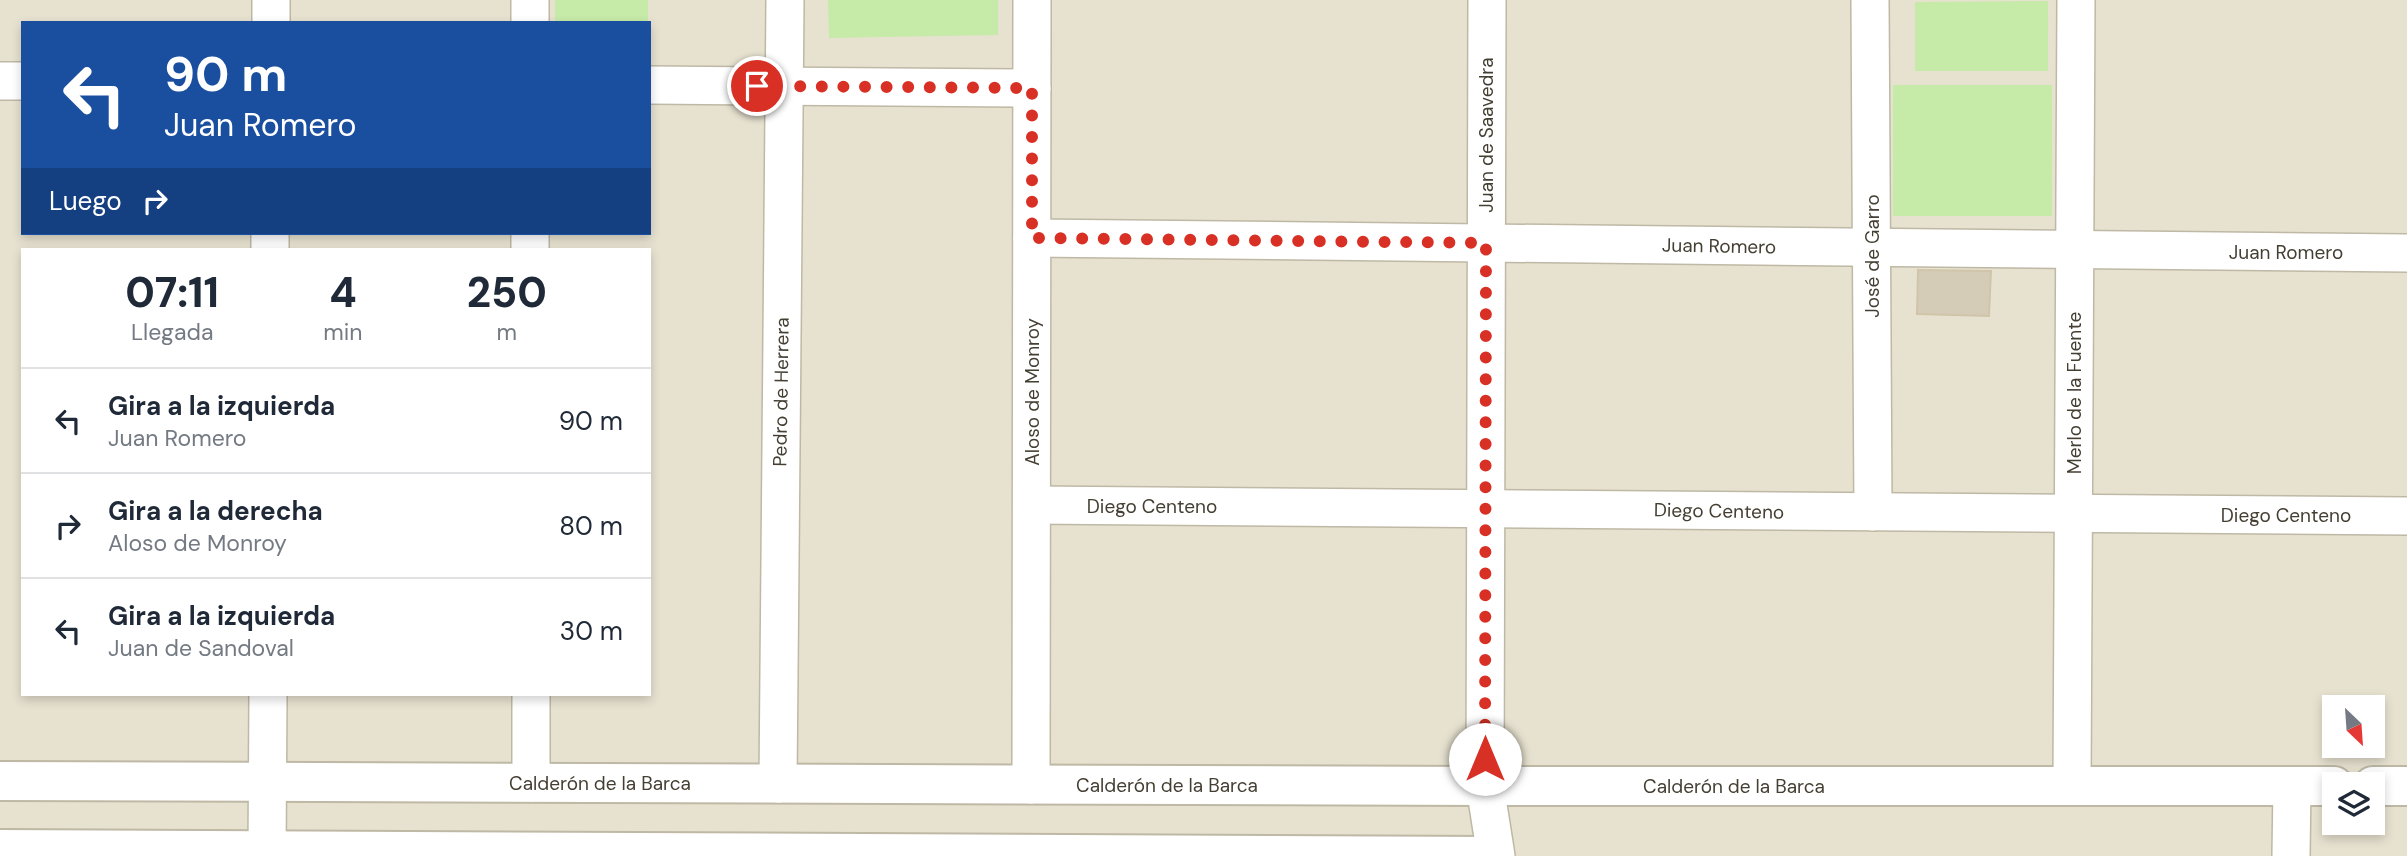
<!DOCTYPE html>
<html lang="es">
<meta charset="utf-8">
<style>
:root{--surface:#fff;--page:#f6f6f7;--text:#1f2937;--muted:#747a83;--line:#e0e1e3}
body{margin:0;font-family:"DM Sans",sans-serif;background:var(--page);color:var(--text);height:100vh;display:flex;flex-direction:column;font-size:26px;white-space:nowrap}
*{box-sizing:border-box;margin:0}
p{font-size:23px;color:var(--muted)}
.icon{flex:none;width:38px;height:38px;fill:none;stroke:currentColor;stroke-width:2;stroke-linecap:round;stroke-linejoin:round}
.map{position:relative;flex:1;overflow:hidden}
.sheet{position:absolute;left:21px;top:248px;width:630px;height:448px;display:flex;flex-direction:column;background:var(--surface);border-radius:0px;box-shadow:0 4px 10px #0003}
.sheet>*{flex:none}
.banner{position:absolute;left:21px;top:21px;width:630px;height:214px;border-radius:0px;box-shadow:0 4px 10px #0003;background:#1a4fa0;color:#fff;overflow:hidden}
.needle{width:46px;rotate:155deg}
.tools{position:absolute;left:2322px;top:695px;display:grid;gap:14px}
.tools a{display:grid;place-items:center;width:63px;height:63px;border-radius:0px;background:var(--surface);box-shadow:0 4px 10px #0003;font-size:35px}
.pin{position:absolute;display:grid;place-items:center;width:60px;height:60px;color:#fff;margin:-30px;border:4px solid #fff;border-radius:50%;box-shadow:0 2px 7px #0007}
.me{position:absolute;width:77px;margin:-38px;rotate:0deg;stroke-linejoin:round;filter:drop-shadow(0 0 5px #0008)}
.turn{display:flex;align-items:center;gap:24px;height:147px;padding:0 28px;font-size:32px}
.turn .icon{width:91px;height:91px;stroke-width:2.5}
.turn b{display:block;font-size:49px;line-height:60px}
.then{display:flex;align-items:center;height:66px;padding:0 28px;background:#0003;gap:14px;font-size:26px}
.eta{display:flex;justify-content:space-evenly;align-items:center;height:119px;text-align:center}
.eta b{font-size:42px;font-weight:800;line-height:49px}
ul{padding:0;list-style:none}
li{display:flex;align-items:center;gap:21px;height:105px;padding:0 28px;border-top:2px solid var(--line)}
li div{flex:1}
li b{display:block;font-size:26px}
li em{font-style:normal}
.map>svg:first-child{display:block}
</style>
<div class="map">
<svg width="2407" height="856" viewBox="0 0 2407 856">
<rect width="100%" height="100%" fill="#f3efe3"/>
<path fill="#e7e2d0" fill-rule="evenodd" d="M0,0H2407V856H0ZM23,23H649V233H23ZM23,250H649V695H23ZM2334,707H2373V746H2334ZM2334,784H2373V822H2334Z"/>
<g fill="#c6eaa8">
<rect x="555" y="0" width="93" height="23"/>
<polygon points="828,0 998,0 998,35 829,38"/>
<polygon points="2048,1 2048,71 1915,71 1915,2"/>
<rect x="1893" y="85" width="159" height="131"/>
</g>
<polygon fill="#d5ccb7" stroke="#d0c5aa" stroke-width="2" points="1918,270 1991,271 1989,316 1917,314"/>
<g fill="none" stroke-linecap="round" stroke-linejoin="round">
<defs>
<g id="minor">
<polyline points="1487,0 1485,786 1496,856"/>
<polyline points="1870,0 1873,512"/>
<polyline points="271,23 271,0"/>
<polyline points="530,23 530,0"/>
<polyline points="0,81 23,81"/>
<polyline points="649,85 1032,88"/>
<polyline points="530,233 530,250"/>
<polyline points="1032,238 2407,253"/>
<polyline points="270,250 270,233"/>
<polyline points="1032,505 2407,516"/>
<polyline points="531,695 531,783"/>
<polyline points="778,784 785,0"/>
<polyline points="1031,785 1032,0"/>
<polyline points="2072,786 2076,0"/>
<polyline points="267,856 268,695"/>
<polyline points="2291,856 2292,786"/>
</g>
<g id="tertiary">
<polyline points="0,781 1485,786 2334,786"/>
<polyline points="2373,786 2407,786"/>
<polyline points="0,849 1490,856"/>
</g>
</defs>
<use href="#minor" stroke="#beb8a5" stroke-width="40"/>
<use href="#tertiary" stroke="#beb8a5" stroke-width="42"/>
<use href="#minor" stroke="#fff" stroke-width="37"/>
<use href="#tertiary" stroke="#fff" stroke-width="38"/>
</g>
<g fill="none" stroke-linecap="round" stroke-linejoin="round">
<polyline stroke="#d93025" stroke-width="12" stroke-dasharray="0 21.6" points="757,86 1032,88 1032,238 1486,243 1485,759"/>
</g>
<g text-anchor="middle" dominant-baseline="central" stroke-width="5" stroke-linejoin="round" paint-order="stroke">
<g font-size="19" fill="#453f33" stroke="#fff">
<text transform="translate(1486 135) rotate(-90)">Juan de Saavedra</text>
<text transform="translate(1719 246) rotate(1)">Juan Romero</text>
<text x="2286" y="252">Juan Romero</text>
<text transform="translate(1872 256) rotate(-90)">José de Garro</text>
<text transform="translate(781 392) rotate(-89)">Pedro de Herrera</text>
<text transform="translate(1032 392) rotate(-90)">Aloso de Monroy</text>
<text transform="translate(2074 393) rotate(-90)">Merlo de la Fuente</text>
<text x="1152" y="506">Diego Centeno</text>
<text transform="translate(1719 511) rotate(1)">Diego Centeno</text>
<text x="2286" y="515">Diego Centeno</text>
<text x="600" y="783">Calderón de la Barca</text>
<text x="1167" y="785">Calderón de la Barca</text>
<text x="1734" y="786">Calderón de la Barca</text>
</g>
</g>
</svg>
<div class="tools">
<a><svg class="needle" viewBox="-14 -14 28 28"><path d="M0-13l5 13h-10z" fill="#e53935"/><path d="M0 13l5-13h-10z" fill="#747a83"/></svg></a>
<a><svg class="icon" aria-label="layers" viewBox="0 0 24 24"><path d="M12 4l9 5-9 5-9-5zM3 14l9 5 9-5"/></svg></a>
</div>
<div class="pin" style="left:757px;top:86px;background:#d93025"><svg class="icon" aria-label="arrive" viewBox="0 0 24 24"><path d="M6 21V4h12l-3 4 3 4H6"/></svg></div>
<svg class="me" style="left:1485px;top:759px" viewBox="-20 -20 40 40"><circle r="19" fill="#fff"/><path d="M0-13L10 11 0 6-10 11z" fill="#d93025"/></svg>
<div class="banner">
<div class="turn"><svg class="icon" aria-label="left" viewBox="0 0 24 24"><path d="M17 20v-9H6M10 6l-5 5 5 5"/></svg><div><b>90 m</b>Juan Romero</div></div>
<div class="then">Luego<svg class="icon" aria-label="right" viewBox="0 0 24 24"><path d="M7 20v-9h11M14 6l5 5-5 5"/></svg></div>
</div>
<section class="sheet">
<div class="eta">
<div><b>07:11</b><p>Llegada</p></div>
<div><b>4</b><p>min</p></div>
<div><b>250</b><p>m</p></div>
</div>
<ul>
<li><svg class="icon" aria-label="left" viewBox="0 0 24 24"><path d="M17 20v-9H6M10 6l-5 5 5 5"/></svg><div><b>Gira a la izquierda</b><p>Juan Romero</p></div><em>90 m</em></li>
<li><svg class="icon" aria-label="right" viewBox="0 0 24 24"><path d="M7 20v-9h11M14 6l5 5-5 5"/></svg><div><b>Gira a la derecha</b><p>Aloso de Monroy</p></div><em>80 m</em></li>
<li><svg class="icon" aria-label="left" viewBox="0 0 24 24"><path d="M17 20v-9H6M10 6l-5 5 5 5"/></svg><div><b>Gira a la izquierda</b><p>Juan de Sandoval</p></div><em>30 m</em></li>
</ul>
</section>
</div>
